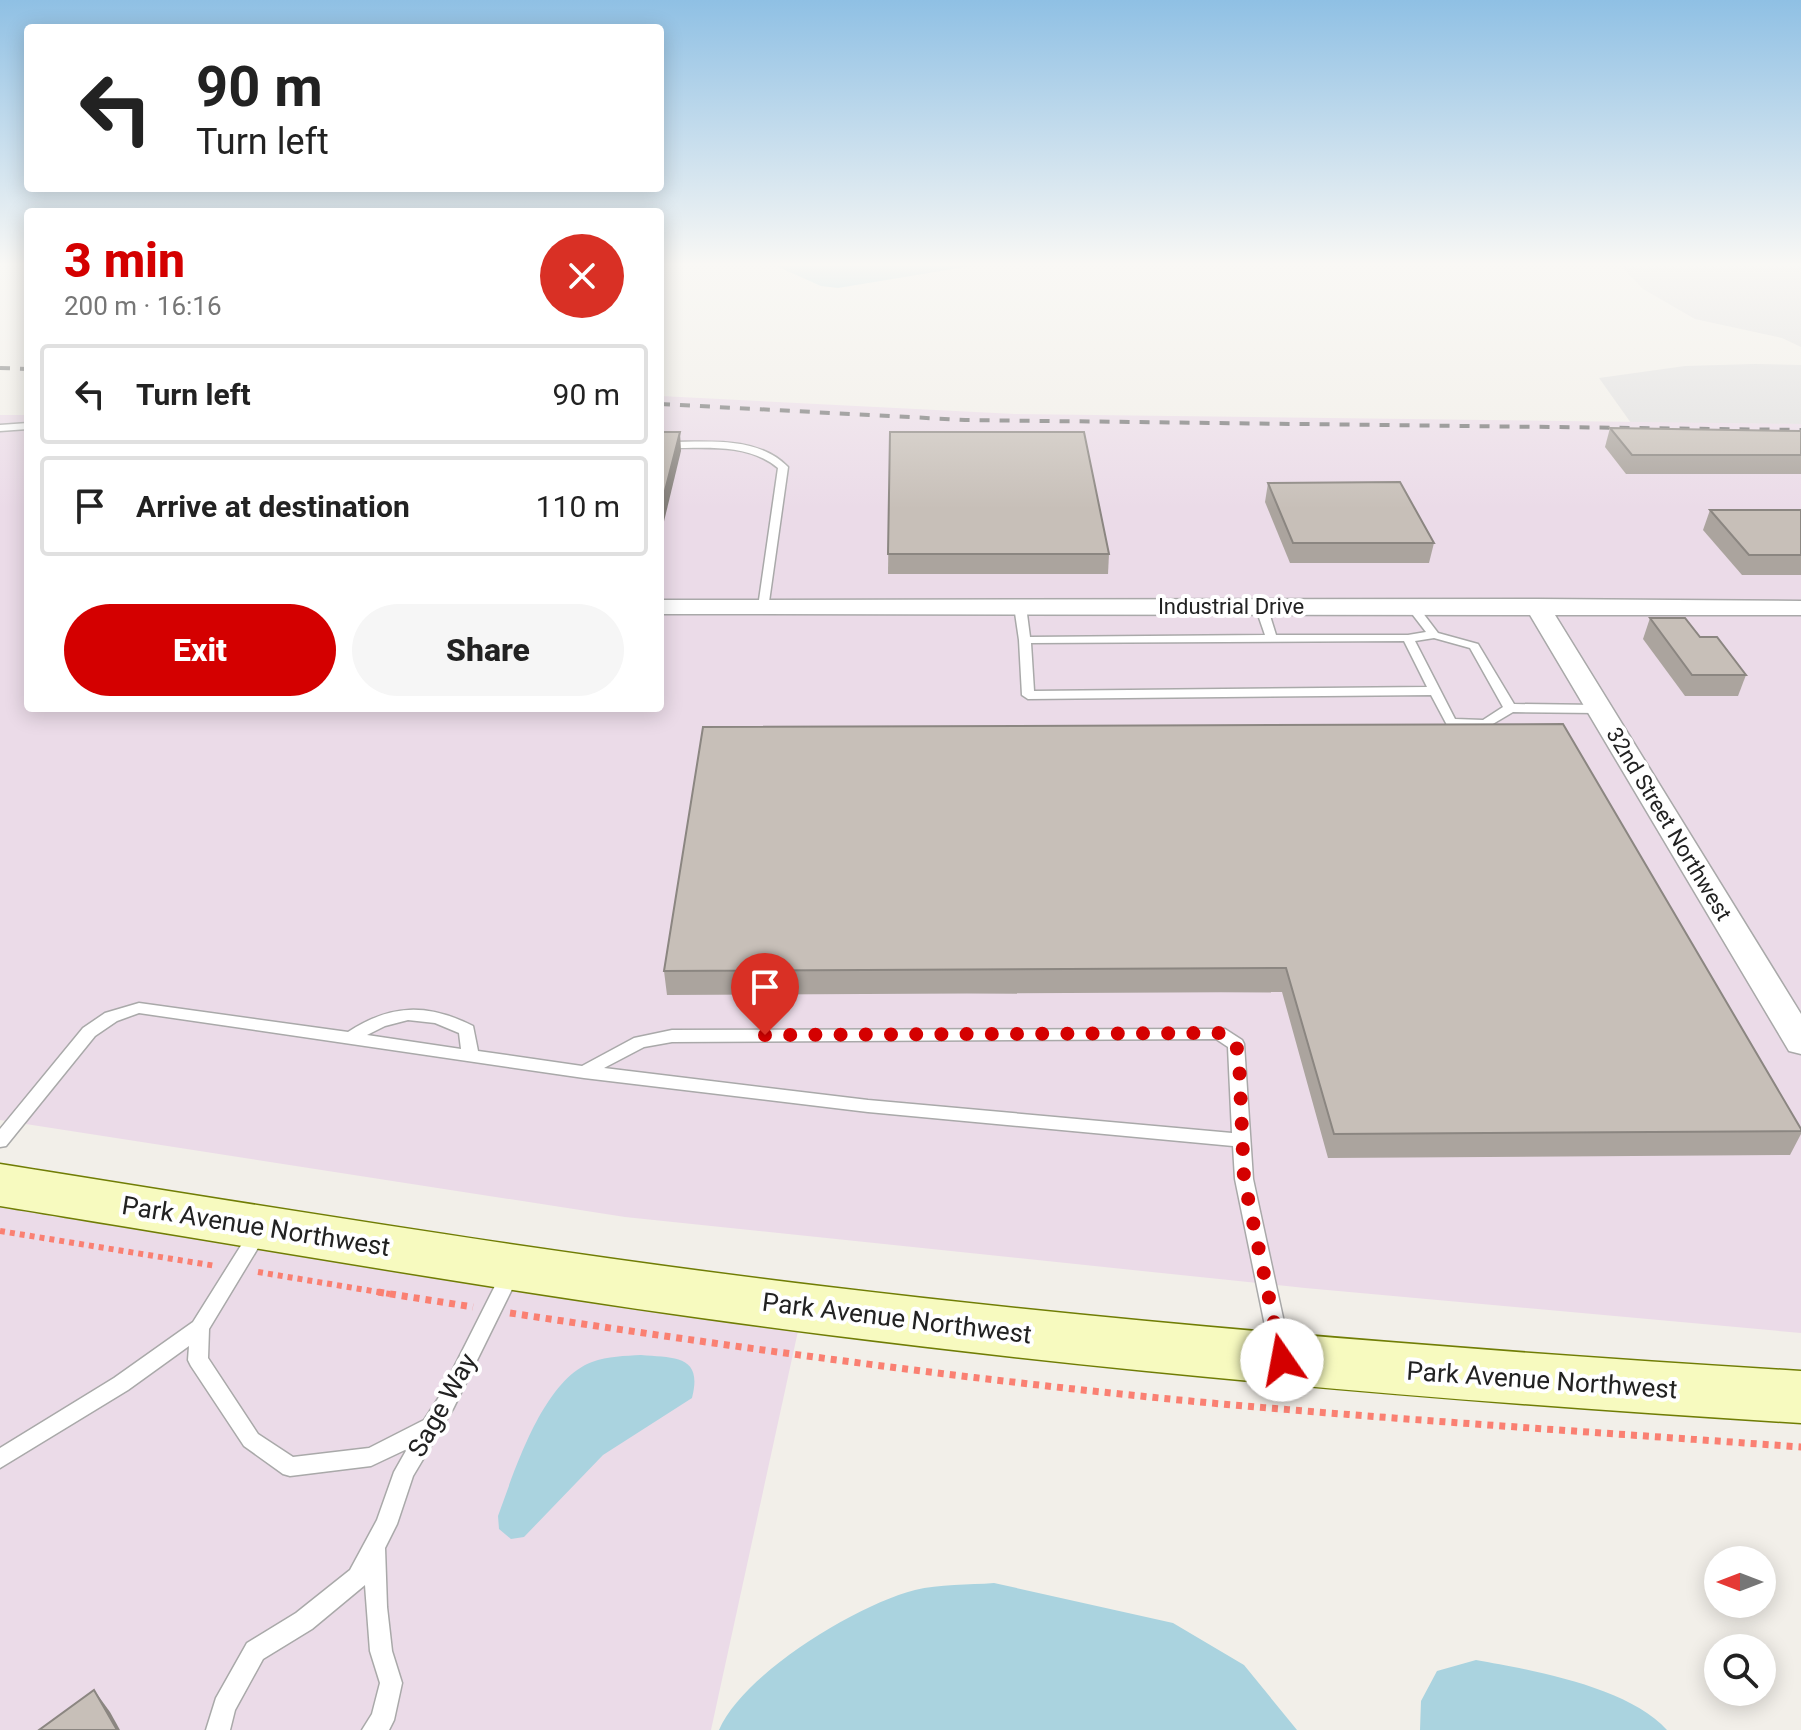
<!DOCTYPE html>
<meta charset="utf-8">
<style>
:root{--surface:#fff;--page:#f6f6f6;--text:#222;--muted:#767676;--line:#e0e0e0;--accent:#d40000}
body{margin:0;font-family:Roboto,sans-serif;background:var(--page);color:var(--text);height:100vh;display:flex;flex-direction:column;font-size:30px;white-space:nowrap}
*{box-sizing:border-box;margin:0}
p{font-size:26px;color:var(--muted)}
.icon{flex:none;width:44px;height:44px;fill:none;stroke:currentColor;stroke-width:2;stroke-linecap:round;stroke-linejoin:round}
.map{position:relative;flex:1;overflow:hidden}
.side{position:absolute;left:24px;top:208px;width:640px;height:504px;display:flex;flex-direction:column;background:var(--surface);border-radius:8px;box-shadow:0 4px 20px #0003}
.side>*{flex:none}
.hud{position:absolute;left:24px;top:24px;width:640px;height:168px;border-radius:8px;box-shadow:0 4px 20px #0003;background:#fff;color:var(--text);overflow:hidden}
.needle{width:52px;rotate:270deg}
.buttons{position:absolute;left:1704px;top:1546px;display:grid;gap:16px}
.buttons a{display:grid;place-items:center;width:72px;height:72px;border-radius:50%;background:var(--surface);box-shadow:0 4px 20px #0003;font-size:40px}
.pin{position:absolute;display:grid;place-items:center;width:68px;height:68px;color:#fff;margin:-82px -34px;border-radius:50% 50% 50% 0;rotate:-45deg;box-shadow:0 0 8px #0007}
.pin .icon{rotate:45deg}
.me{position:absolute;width:88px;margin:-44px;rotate:348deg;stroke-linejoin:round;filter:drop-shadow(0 0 6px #0008)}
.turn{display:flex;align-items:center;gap:28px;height:168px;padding:0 40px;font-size:36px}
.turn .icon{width:104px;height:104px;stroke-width:2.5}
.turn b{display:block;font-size:56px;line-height:68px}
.round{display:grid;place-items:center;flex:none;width:84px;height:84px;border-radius:42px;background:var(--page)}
.headline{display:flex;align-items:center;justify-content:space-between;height:136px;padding:0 40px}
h1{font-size:48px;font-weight:800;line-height:60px;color:var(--accent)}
.cta{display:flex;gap:16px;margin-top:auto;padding:16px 40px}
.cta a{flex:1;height:92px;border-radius:48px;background:var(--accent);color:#fff;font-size:32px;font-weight:800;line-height:92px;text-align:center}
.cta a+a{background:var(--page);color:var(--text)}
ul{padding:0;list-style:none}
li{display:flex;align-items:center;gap:24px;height:100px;margin:0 16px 12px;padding:0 24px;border:4px solid var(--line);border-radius:8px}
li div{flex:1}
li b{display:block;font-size:30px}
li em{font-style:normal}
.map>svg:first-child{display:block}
</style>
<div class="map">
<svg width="1801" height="1730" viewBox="0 0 1801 1730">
<rect width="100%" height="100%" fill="#f2efe9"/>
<g fill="#e0dfdf">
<polygon points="1621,266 1801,266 1801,347 1782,338 1695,319 1643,289"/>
<polygon points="1755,364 1801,365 1801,424 1631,423 1599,378 1685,366"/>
</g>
<g fill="#ebdbe8">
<polygon points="660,396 1015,414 1801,424 1801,1333 1305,1288 625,1217 0,1120 0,415 28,415 28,708 660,708"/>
<polygon points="0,1204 798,1331 711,1730 0,1730"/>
</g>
<g fill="#aad3df">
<polygon points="776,266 971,266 838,288 821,286"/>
<path d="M641,1355C675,1358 703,1355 692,1398L603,1455L524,1537L511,1539L499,1529L498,1516C515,1470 543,1380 592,1362C608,1356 625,1356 641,1355Z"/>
<path d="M994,1583L1173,1623L1244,1665L1297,1730H719C743,1674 856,1605 915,1590C939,1584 969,1585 994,1583Z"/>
<path d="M1476,1660C1532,1670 1628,1687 1667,1730H1420L1421,1701L1437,1671Z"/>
</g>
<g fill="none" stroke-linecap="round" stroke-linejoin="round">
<defs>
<g id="lane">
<polygon points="28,423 28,429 0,431 0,425"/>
<path d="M660,442C702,443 756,434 788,467L768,609H760L758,607L778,468C746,441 699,449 660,448Z"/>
<path d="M1020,603L1026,606L1030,637L1265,635L1255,606L1261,603L1267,606L1276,635H1408L1426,632L1406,606L1412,603L1416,604L1438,633L1478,644L1514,704L1599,705L1605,709L1599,713L1513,712L1486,728L1447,725L1431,695L1028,699L1022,695L1019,640L1014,606ZM1434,638L1470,648L1503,707L1483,720L1455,719L1415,641ZM1404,641L1427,687L1034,691L1031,643Z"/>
<path d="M139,1003L348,1032C391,1004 427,1003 473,1026L478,1051L582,1066L634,1038L672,1030L1225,1029L1242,1040L1244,1044L1253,1179L1290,1350L1287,1356L1280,1358L1273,1356L1270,1350L1235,1179L1233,1146L868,1112L584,1078L139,1013L117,1021L95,1036L6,1146L0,1147V1129L83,1028L105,1013ZM408,1020L435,1023L459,1033L461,1049L367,1035L385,1026ZM1216,1039L1228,1047L1232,1133L868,1100L604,1068L644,1047L672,1042Z"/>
<polygon points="258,1226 264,1228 267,1233 209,1329 208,1358 258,1434 293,1457 369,1448 424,1420 439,1397 504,1268 511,1265 518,1268 520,1273 453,1409 413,1476 397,1524 385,1548 387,1607 392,1651 402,1683 394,1720 389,1730 362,1730 372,1714 380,1683 370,1651 365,1585 312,1629 263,1659 235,1710 230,1730 206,1730 216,1698 247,1643 296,1613 350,1570 377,1520 394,1472 407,1449 371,1466 290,1476 283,1474 244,1446 191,1366 188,1360 189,1346 128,1390 0,1468 0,1448 114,1378 193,1322 252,1228"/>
</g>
<polygon id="street" points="1537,599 1801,601 1801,615 1555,615 1801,1014 1801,1054 1789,1051 1530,615 660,614 660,600"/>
<path id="secondary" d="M0,1164C276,1208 552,1254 829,1287C1152,1326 1476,1351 1801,1371V1423C1476,1403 1152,1376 829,1335C552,1300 276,1251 0,1206Z"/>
</defs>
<use href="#lane" stroke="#a9a9a9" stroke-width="3"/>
<use href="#street" stroke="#a9a9a9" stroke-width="3"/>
<use href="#secondary" stroke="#707d05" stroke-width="3"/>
<g stroke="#fa8072" stroke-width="6" stroke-dasharray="5 5" stroke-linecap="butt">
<polyline points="0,1231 216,1266"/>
<polyline points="258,1272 390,1294"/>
</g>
<g stroke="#fa8072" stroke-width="7" stroke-dasharray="6 6" stroke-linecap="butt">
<polyline points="378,1292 473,1307"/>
<path d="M510,1313C747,1349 983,1382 1222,1404C1415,1421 1608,1433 1801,1447"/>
</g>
<use href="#lane" fill="#fff" fill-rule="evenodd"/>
<use href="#street" fill="#fff" fill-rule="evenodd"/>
<use href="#secondary" fill="#f7fabf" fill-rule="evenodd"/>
<g stroke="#707070" stroke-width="4" stroke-dasharray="10 10" stroke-linecap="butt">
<polyline points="0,368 28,369"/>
<polyline points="660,404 965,420 1801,430"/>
</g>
</g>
<g fill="#aba49e">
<polygon points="1610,428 1801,431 1801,474 1626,474 1605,447"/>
<polygon points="890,432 1109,554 1108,574 888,574"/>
<polygon points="1268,483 1434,543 1429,563 1290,563 1265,502"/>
<polygon points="1710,510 1801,510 1801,575 1742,575 1703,530"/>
<polygon points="1650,618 1700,637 1746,675 1738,696 1685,696 1643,639"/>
<polygon points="703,727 1801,1129 1801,1134 1790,1155 1328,1158 1282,992 667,995 664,971"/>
</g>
<g fill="#8b8681">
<polygon points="680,432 681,451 660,538 660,510"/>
<polygon points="94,1690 110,1712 120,1730 117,1730"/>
</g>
<g fill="#c7bfb8" stroke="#8b8681" stroke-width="2">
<polygon points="1610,428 1801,431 1801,455 1632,455"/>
<polygon points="660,432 680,432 660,510"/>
<polygon points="890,432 1084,432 1109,554 888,554"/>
<polygon points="1400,482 1434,543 1293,543 1268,483"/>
<polygon points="1710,510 1801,510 1801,555 1749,555"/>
<polygon points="1650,618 1685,618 1700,637 1717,637 1746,675 1692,675"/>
<polygon points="1563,724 1801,1129 1801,1131 1334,1134 1286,968 664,971 703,727"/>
<polygon points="94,1690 117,1730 39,1730"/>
</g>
<linearGradient id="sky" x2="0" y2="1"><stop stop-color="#8fc0e4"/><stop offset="0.52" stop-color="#f9f8f5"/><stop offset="1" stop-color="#f9f8f5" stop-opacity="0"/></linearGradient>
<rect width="1801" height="509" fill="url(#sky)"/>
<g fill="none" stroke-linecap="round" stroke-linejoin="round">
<polyline stroke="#d40000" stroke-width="14" stroke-dasharray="0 25.2" points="765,1035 1219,1033 1236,1044 1239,1059 1244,1179 1282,1360"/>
</g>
<g text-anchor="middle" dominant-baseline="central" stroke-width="8" stroke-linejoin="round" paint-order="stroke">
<g font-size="22" fill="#222" stroke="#fff">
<text x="1231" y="606">Industrial Drive</text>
<text transform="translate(1669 824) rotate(59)">32nd Street Northwest</text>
</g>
<g font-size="26" fill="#222" stroke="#fff">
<text transform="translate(256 1226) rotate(9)">Park Avenue Northwest</text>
<text transform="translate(897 1318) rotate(7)">Park Avenue Northwest</text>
<text transform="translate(1542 1380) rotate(4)">Park Avenue Northwest</text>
<text transform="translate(442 1405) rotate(-61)">Sage Way</text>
</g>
</g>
</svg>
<div class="buttons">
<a><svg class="needle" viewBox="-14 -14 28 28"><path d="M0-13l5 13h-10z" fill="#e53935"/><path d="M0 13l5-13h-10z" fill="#767676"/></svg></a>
<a><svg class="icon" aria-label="search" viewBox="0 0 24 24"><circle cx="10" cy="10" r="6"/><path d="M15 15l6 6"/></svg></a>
</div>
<div class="pin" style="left:765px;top:1035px;background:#d93025"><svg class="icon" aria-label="arrive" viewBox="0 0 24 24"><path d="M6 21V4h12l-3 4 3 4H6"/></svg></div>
<svg class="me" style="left:1282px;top:1360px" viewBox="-20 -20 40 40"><circle r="19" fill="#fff"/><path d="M0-13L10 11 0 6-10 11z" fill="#d40000"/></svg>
<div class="hud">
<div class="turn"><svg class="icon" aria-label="left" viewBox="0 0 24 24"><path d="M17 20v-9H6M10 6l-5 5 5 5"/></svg><div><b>90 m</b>Turn left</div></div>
</div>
<section class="side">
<div class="headline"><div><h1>3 min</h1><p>200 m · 16:16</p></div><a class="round" style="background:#d93025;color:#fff"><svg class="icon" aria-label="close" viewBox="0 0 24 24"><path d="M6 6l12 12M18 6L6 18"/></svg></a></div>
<ul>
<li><svg class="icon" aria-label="left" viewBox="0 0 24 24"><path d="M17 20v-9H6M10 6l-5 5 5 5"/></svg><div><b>Turn left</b></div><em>90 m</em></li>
<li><svg class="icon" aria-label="arrive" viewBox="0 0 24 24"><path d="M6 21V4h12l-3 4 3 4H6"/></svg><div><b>Arrive at destination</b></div><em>110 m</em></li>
</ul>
<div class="cta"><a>Exit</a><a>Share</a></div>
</section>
</div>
